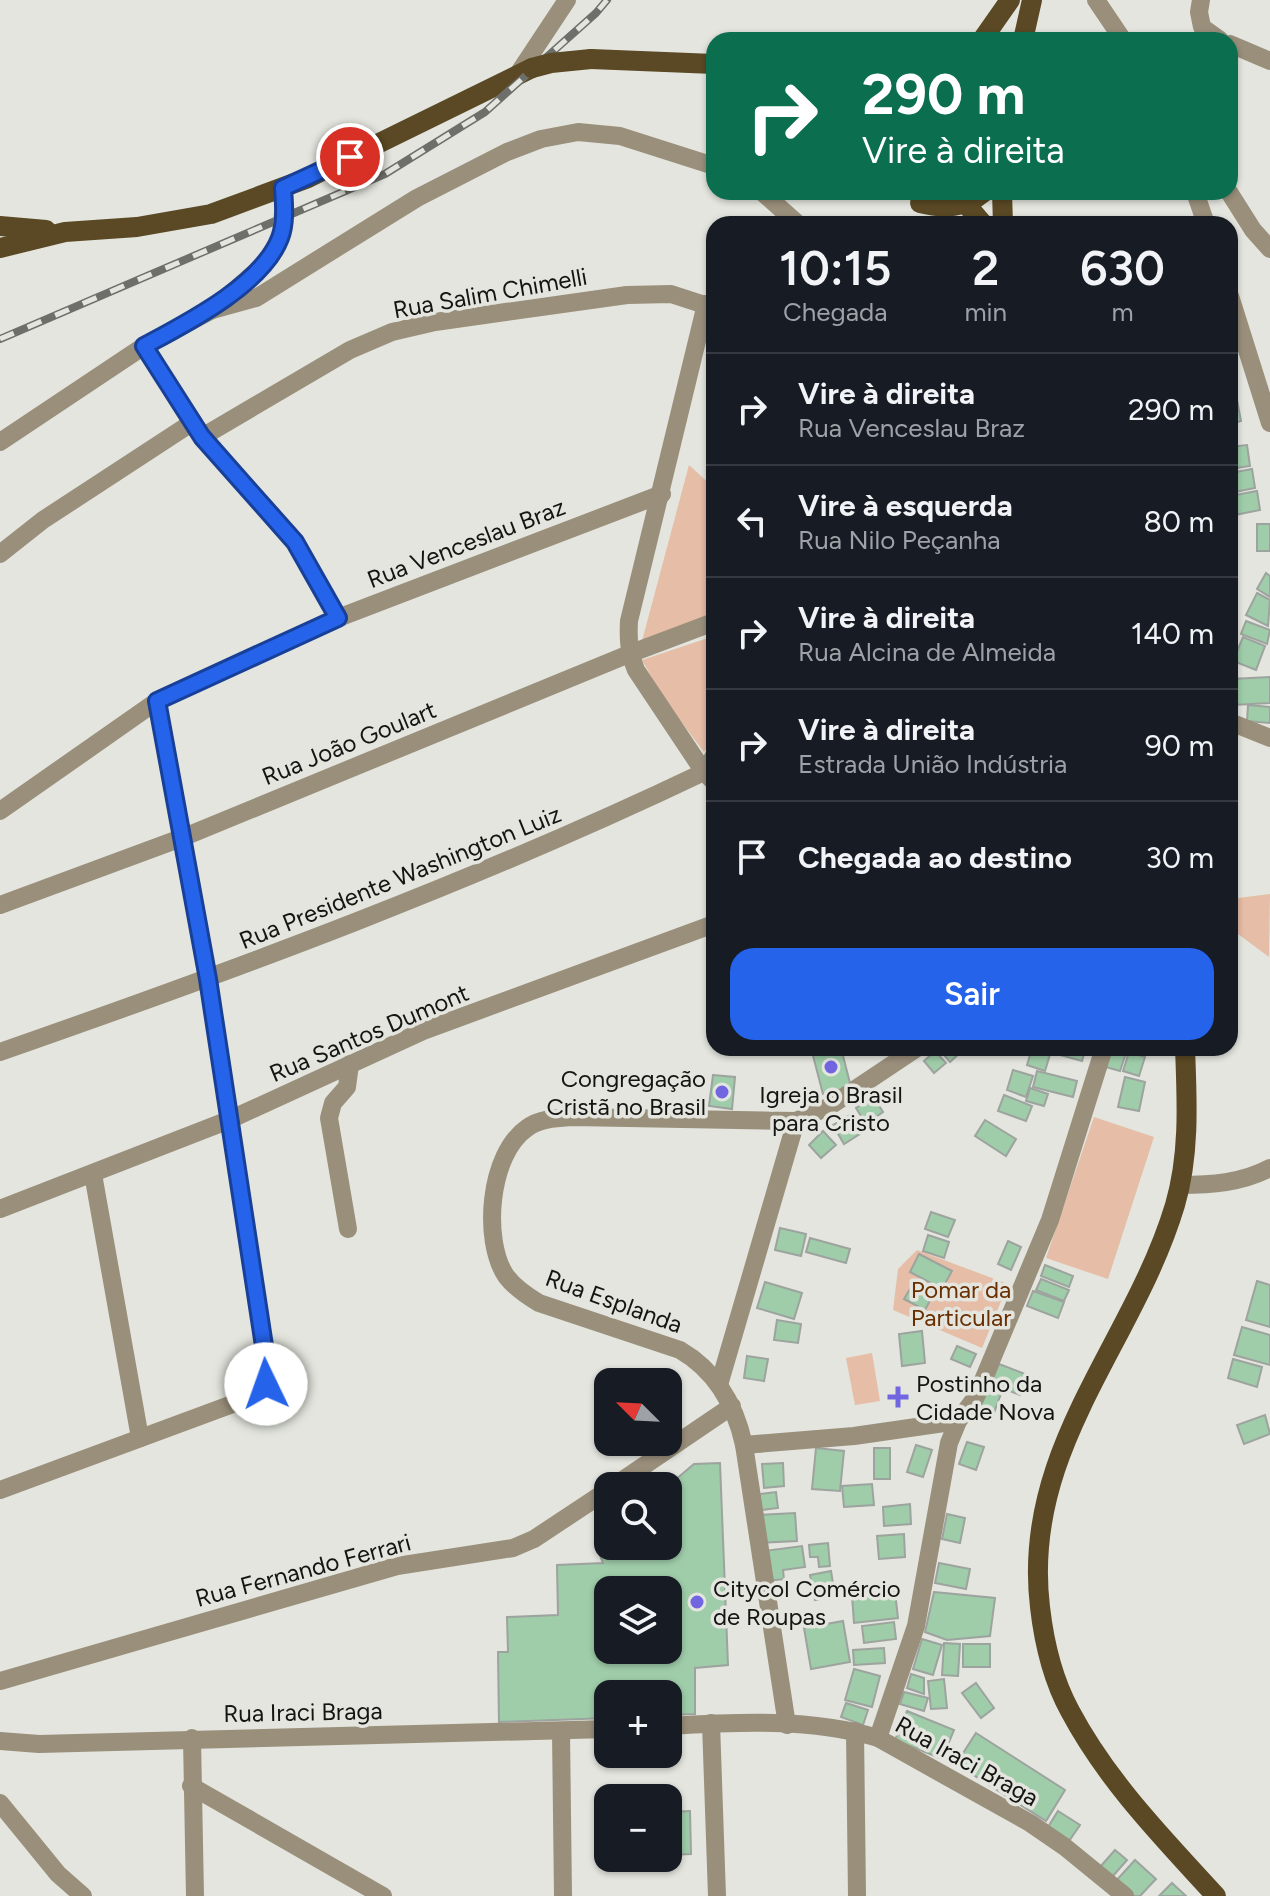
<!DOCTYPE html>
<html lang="pt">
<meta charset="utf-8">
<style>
:root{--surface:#171b24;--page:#20242c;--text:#f1f3f6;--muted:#9ea1a6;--line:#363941;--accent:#2563eb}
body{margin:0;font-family:Figtree,sans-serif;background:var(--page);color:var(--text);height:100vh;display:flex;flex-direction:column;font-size:30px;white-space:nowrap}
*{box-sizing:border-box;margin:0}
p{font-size:26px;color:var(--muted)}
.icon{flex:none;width:44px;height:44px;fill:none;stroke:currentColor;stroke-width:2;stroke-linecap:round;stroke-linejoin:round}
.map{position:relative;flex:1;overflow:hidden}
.side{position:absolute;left:706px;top:216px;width:532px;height:840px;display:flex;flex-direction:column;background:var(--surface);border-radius:24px;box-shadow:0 2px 6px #0004}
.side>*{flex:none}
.top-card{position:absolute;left:706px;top:32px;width:532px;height:168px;border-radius:24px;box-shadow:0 2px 6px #0004;background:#0b6e4f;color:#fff;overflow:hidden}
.needle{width:52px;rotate:294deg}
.fabs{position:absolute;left:594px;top:1368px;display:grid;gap:16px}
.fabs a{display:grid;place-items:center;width:88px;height:88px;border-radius:16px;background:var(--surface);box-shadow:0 2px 6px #0004;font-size:40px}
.pin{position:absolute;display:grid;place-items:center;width:68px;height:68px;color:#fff;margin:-34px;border:4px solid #fff;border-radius:50%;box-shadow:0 2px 8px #0007}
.me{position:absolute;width:88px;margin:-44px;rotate:357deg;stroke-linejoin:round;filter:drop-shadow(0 0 6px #0008)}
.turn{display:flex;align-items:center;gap:28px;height:168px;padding:0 24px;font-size:36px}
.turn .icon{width:104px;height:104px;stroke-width:2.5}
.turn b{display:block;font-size:56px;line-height:68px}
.eta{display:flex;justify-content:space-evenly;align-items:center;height:136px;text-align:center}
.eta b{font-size:48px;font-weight:600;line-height:56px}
.action{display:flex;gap:16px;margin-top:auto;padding:16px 24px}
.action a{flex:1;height:92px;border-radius:24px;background:var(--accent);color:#fff;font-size:32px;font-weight:600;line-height:92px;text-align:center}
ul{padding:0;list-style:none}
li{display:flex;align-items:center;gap:24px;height:112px;padding:0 24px;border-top:2px solid var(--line)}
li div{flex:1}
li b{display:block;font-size:30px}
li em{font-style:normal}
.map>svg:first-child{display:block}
</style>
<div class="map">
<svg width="1270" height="1896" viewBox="0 0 1270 1896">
<rect width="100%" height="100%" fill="#e3e5de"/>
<g fill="#e6bda6">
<polygon points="689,465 714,488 714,616 642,641"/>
<polygon points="714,636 714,737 704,752 664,699 642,660"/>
<polygon points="1270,894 1269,957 1230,928 1230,899"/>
<polygon points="1094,1117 1154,1137 1108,1279 1046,1258"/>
<polygon points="917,1250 1008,1284 982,1348 893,1310 898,1269"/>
<polygon points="872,1353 880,1401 855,1405 846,1358"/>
</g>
<g fill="#9fcda9" stroke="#9da39e" stroke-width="2" fill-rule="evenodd">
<polygon points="1233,379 1241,421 1230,424 1230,380"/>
<polygon points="1247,445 1250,466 1230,469 1230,447"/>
<polygon points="1252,469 1255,488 1230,493 1230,473"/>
<polygon points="1257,491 1260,510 1230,516 1230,496"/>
<rect x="1257" y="524" width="13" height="27"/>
<polygon points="1266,573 1270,576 1270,597 1257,589"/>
<polygon points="1257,593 1270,600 1268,626 1246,615"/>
<polygon points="1246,621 1270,630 1267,644 1241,634"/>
<polygon points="1243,637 1265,646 1256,670 1233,661"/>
<polygon points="1270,677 1270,703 1233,705 1232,679"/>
<polygon points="1248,705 1270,707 1270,723 1247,721"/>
<polygon points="811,1048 841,1048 851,1087 823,1094"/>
<polygon points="941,1048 956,1048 960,1053 950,1062 939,1049"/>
<polygon points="1032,1048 1051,1051 1045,1071 1027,1065"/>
<polygon points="1054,1048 1072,1048 1085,1051 1082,1061 1053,1053"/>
<polygon points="1111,1048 1126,1053 1120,1071 1106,1067"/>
<polygon points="1128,1048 1151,1048 1150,1054"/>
<polygon points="935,1051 946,1063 934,1073 924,1061"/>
<polygon points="1129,1052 1145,1057 1139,1076 1123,1071"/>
<polygon points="1013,1070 1033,1076 1026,1097 1007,1090"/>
<polygon points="1037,1071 1077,1081 1073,1097 1033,1087"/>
<polygon points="713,1075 735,1077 732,1109 709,1106"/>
<polygon points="1125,1077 1145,1082 1139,1111 1118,1107"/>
<polygon points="1030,1088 1048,1094 1044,1106 1026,1101"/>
<polygon points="1004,1095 1032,1106 1026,1121 998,1111"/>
<polygon points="873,1096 883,1112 866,1124 856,1108"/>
<polygon points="850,1115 860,1134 844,1144 833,1125"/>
<polygon points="985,1120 1016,1139 1006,1156 975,1136"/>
<polygon points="823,1131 836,1145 821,1158 809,1145"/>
<polygon points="931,1212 955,1220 948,1237 925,1229"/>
<polygon points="780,1228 806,1234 801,1256 775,1250"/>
<polygon points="928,1235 949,1242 944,1258 923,1251"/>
<polygon points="810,1238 850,1249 846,1263 806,1252"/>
<polygon points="1008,1241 1021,1247 1011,1270 998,1264"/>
<polygon points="919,1254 952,1271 942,1289 910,1272"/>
<polygon points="1045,1265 1073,1276 1069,1287 1041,1276"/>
<polygon points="1041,1279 1069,1290 1064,1301 1036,1290"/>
<polygon points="1257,1281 1270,1285 1270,1327 1246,1320"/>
<polygon points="765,1282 802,1293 794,1319 757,1308"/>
<polygon points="913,1284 933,1295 925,1310 904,1299"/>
<polygon points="1033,1291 1064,1302 1058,1318 1027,1306"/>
<polygon points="777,1320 801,1324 798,1343 774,1340"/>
<polygon points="1242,1327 1270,1335 1270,1365 1234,1355"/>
<polygon points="922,1331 925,1363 902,1366 899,1334"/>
<polygon points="957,1346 976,1354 970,1367 951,1359"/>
<polygon points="747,1356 768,1359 764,1381 744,1378"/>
<polygon points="1233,1359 1262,1367 1257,1387 1228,1378"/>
<polygon points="999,1364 1028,1375 1020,1395 991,1384"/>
<polygon points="987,1385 1002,1391 991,1421 975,1415"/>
<polygon points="1265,1415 1270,1434 1244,1444 1237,1425"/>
<polygon points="967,1442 984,1447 976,1470 959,1464"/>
<polygon points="916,1445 932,1450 923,1477 907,1472"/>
<polygon points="816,1448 844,1451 840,1491 812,1489"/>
<rect x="874" y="1448" width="16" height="31"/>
<path d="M720,1463L728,1665L695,1668V1714L668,1715V1694H608V1718L499,1722L498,1652H508L507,1617L558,1615L557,1565L603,1563L595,1543H608V1546H668V1486L694,1464ZM608,1590H668V1650H608Z"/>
<polygon points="783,1463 784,1486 764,1488 762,1464"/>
<polygon points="872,1484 874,1505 844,1507 842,1486"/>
<polygon points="776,1492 778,1508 755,1511 753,1495"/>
<polygon points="910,1504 911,1524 884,1526 883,1507"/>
<polygon points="795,1513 797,1541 759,1543 757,1515"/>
<polygon points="947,1514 965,1518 960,1543 942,1539"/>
<polygon points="904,1534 905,1557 879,1559 877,1536"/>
<polygon points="828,1543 830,1566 819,1567 818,1557 810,1557 809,1545"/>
<polygon points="802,1546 805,1567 783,1570 784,1579 767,1581 764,1551"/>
<polygon points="939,1563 970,1569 966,1589 935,1583"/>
<polygon points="831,1571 835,1596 815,1600 810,1575"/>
<polygon points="895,1592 898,1618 854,1623 852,1596"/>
<polygon points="934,1592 995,1598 990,1636 947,1640 925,1632"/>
<polygon points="843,1621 850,1662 811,1669 804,1628"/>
<polygon points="894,1622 896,1639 864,1643 862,1626"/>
<polygon points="922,1639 942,1645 933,1675 913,1669"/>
<polygon points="944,1643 960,1644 958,1676 942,1675"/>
<rect x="963" y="1644" width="27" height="23"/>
<polygon points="884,1648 885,1663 854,1665 853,1650"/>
<polygon points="854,1669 880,1676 872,1707 845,1700"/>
<polygon points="911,1674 924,1678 924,1694 907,1688"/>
<polygon points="944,1679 947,1708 931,1709 928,1681"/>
<polygon points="976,1683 994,1708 981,1718 962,1693"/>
<polygon points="904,1692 928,1698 924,1711 900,1704"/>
<polygon points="846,1703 868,1710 863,1725 841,1717"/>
<polygon points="907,1711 954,1730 942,1759 895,1740"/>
<polygon points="976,1733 1065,1790 1046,1821 956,1764"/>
<polygon points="690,1811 691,1854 668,1855 668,1812"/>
<polygon points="1058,1811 1080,1825 1069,1841 1048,1827"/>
<polygon points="1115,1850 1127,1860 1112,1877 1100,1867"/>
<polygon points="1135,1860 1156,1879 1140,1896 1130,1896 1115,1882"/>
<polygon points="1172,1883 1186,1896 1159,1896"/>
</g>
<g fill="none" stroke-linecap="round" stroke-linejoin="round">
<g stroke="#998f7b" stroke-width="18">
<polyline points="1096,0 1123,40"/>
<polyline points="1201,0 1199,12 1202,27 1220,40"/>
<polyline points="1230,44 1270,61"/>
<polyline points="518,74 567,0"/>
<polyline points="762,192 798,224"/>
<polyline points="1195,192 1206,224"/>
<polyline points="1229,192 1253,230 1270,249"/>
<polyline points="1230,296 1270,423"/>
<path d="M706,304L629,621C628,640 629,653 636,670L704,772L714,782"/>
<polyline points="212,310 256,298 417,198 507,152 541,139 578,132 620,136 714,166"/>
<polyline points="144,346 202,437 295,542 338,618"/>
<polyline points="202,437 350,350 392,332 435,322 627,295 671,294 714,308"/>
<polyline points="0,442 144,346 212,310 261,267 272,254 281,236"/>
<polyline points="0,554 43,520 193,422"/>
<polyline points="1230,722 1270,738"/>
<polyline points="0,811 157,701 338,618 662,494"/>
<polyline points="0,905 184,837 629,654 714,622"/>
<path d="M0,1052C238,969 476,881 704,772L714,756"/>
<polyline points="93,1174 140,1438"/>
<path d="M1179,1185C1211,1185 1242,1183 1270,1168"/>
<polyline points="0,1209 229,1120 423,1031 714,924"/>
<polyline points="348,1229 329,1118 333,1103 347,1087 350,1064"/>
<polyline points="719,1385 796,1121"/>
<polyline points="744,1445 854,1436 958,1421"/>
<polyline points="614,1486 732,1406"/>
<polyline points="0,1490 257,1395 266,1384 268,1372 208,979 157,701"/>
<polyline points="0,1681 397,1566 513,1548 534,1539 608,1490"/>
<polyline points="711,1723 717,1896"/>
<path d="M787,1725L744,1445C735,1404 716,1371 680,1350L539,1303C527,1296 515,1288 506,1276C482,1240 489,1154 527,1128C540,1118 559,1118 574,1117L796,1121L830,1106L917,1048"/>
<path d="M668,1726C736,1722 812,1718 878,1738L1030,1823L1065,1847L1125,1896"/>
<polyline points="855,1731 857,1896"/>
<polyline points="561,1732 563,1896"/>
<polyline points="192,1738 195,1896"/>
<polyline points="878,1738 916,1626 949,1443 958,1421 976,1397 1050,1220 1104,1048"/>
<polyline points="0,1741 39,1744 608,1729"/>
<polyline points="191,1786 383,1896"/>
<polyline points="0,1803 58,1874 83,1896"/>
</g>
<g stroke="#5a4924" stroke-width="20">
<polyline points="982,40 1010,0"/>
<polyline points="1023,40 1032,0"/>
<polyline points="591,59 714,64"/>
<polyline points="1002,192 1003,224"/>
<polyline points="960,197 983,224"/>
<path d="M920,203C944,209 965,208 984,192"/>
<polyline points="0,226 46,230"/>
<polyline points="0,248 65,232 137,227 211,214 308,178 532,68"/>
<path d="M1185,1048C1187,1100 1190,1154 1175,1205C1133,1345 1021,1449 1040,1607C1044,1642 1053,1680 1070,1711C1107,1781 1163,1838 1216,1896"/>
</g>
<defs>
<polyline id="rail" points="0,339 385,174 485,112 596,13 607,0"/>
</defs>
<use href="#rail" stroke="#6e6f6a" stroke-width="8"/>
<use href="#rail" stroke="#e3e5de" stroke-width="5" stroke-dasharray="15" stroke-linecap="butt"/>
<polyline stroke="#998f7b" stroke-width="18" points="281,236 284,201"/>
<polyline stroke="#5a4924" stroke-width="20" points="532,68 551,63 591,59"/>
</g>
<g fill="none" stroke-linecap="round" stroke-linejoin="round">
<defs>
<path id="route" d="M266,1384L268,1372L208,979L157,701L338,618L295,542L202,437L144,346C187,323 262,285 280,238C286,223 284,203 283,188L350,157"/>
</defs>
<use href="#route" stroke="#184099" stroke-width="20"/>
<use href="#route" stroke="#2563eb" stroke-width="14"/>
</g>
<g fill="#7166e0" stroke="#e3e5de" stroke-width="3">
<circle cx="831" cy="1067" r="8"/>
<circle cx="722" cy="1092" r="8"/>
<path d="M894 1385h8v8h8v8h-8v8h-8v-8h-8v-8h8z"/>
<circle cx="697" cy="1602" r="8"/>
</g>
<g text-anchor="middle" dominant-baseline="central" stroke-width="7" stroke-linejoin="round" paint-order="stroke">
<g font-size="24" fill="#141412" stroke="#e3e5de">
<text transform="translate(490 293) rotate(-10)">Rua Salim Chimelli</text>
<text transform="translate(466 543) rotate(-21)">Rua Venceslau Braz</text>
<text transform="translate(349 743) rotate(-22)">Rua João Goulart</text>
<text transform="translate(400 877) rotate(-22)">Rua Presidente Washington Luiz</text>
<text transform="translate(369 1033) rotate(-23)">Rua Santos Dumont</text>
<text transform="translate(614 1301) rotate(20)">Rua Esplanda</text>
<text transform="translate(303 1570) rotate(-15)">Rua Fernando Ferrari</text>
<text transform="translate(303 1712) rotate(-1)">Rua Iraci Braga</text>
<text transform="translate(967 1761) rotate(29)">Rua Iraci Braga</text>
</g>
<g font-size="24" fill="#141412" stroke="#e3e5de" text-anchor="start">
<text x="706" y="1078" text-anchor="end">Congregação<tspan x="706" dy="28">Cristã no Brasil</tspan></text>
<text x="831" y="1094" text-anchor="middle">Igreja o Brasil<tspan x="831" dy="28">para Cristo</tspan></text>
<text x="916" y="1383">Postinho da<tspan x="916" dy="28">Cidade Nova</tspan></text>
<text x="713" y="1588">Citycol Comércio<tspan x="713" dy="28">de Roupas</tspan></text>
</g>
<g font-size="24" fill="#692f00" stroke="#e3e5de">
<text x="961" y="1289">Pomar da<tspan x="961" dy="28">Particular</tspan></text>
</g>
</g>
</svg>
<div class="fabs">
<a><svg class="needle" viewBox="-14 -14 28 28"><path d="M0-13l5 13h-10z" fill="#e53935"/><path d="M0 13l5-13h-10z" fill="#9ea1a6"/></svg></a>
<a><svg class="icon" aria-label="search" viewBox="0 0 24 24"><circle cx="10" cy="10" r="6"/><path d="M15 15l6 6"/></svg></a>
<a><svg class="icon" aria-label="layers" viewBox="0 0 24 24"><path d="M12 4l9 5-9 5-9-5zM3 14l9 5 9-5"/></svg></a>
<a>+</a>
<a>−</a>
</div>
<div class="pin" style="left:350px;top:157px;background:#d93025"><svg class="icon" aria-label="arrive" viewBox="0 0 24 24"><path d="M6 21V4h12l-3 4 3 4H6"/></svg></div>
<svg class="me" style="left:266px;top:1384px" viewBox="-20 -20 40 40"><circle r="19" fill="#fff"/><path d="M0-13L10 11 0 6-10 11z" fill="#2563eb"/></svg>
<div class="top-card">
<div class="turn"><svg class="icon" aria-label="right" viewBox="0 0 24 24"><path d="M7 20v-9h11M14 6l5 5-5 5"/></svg><div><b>290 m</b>Vire à direita</div></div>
</div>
<section class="side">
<div class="eta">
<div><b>10:15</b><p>Chegada</p></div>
<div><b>2</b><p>min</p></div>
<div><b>630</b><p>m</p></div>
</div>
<ul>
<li><svg class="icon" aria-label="right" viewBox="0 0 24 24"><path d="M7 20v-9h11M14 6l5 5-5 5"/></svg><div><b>Vire à direita</b><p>Rua Venceslau Braz</p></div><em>290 m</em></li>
<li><svg class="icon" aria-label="left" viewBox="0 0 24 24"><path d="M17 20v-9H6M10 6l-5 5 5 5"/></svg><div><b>Vire à esquerda</b><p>Rua Nilo Peçanha</p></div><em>80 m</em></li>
<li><svg class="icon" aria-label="right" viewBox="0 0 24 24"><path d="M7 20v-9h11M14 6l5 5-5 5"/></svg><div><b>Vire à direita</b><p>Rua Alcina de Almeida</p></div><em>140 m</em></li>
<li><svg class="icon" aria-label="right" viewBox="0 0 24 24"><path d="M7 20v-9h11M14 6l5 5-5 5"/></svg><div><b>Vire à direita</b><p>Estrada União Indústria</p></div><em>90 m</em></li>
<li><svg class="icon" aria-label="arrive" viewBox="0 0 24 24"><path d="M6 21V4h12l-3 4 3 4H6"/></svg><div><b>Chegada ao destino</b></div><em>30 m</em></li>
</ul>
<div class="action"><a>Sair</a></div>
</section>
</div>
